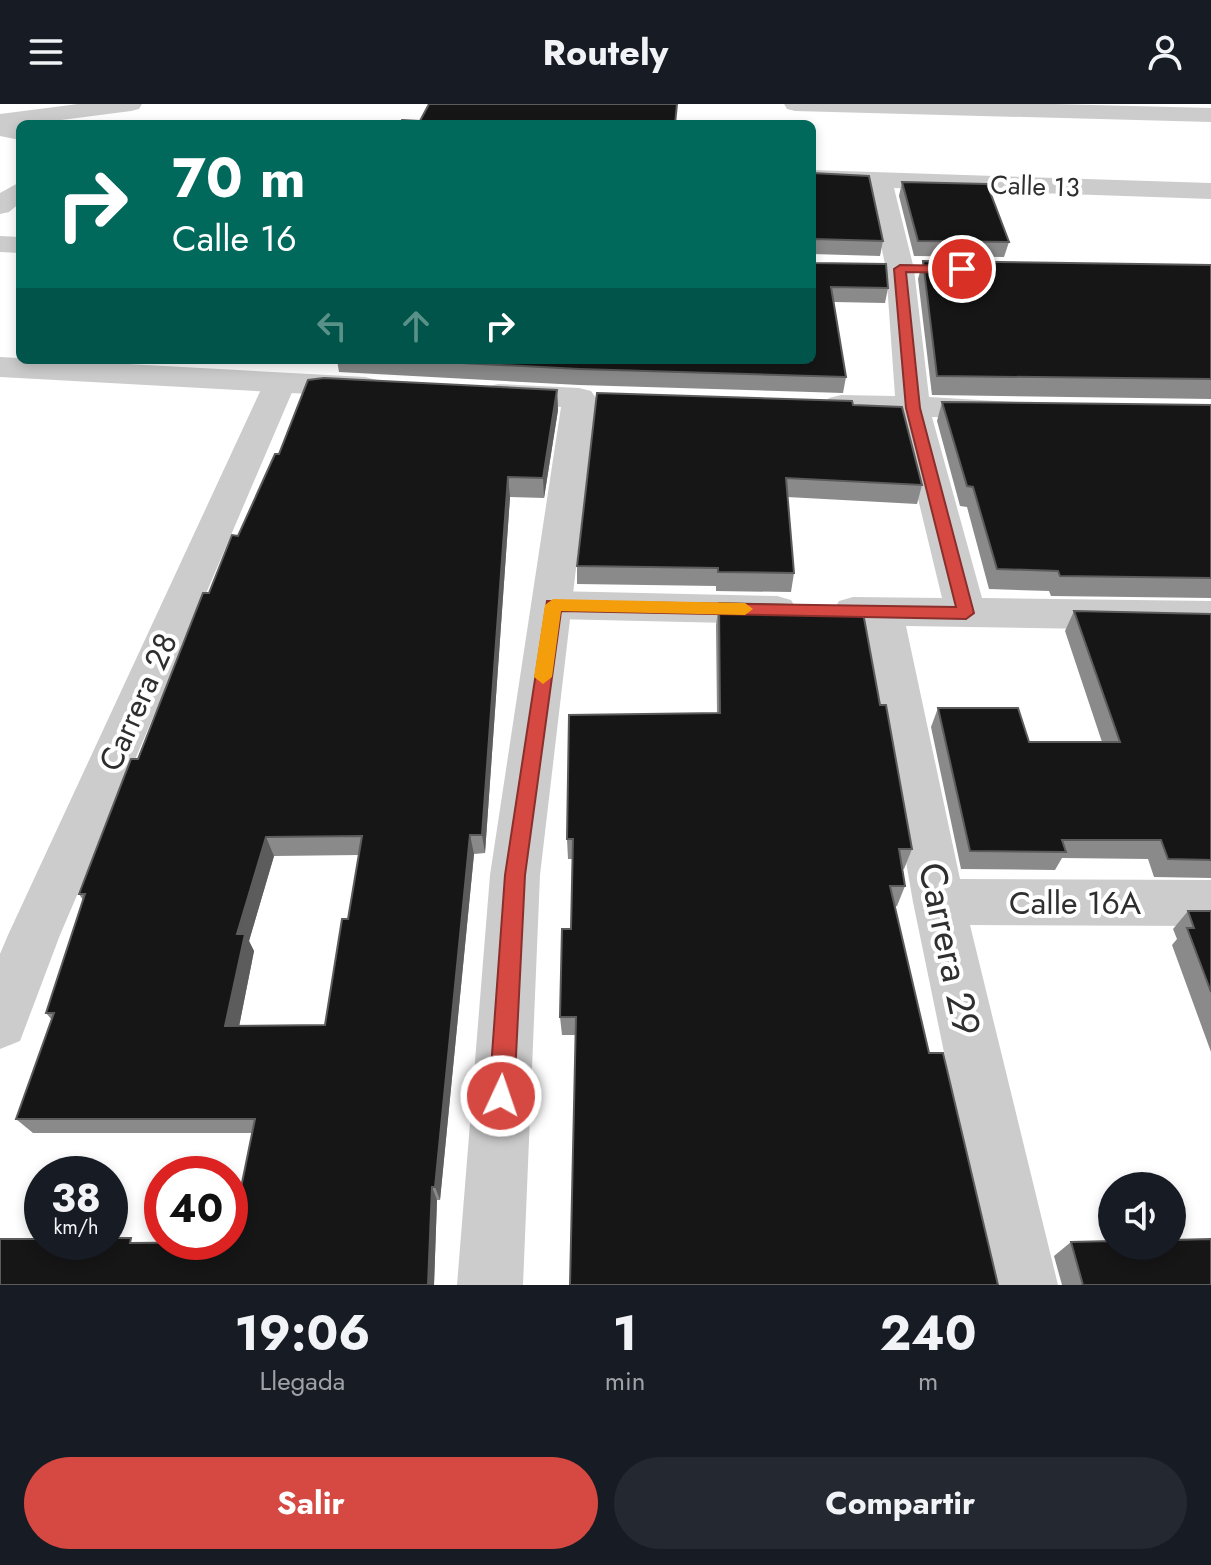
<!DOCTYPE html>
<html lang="es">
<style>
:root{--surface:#171b24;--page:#242831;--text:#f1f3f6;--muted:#9ea1a6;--accent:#d54942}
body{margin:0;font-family:Jost,sans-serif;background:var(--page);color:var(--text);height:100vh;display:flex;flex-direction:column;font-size:30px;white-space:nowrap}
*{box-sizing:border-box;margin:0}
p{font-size:26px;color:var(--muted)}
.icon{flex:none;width:44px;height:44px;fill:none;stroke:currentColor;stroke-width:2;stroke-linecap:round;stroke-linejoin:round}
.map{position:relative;height:1181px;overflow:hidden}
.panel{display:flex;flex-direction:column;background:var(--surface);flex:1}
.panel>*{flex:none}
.top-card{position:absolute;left:16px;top:16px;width:800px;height:244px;border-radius:12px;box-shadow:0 4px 12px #0003;background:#00695c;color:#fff;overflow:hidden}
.fabs{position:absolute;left:1098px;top:1068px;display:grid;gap:16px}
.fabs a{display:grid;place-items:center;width:88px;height:88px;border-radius:50%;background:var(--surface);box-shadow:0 4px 12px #0003;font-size:40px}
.speed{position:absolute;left:24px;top:1052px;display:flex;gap:16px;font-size:40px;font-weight:700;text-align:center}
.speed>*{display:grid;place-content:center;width:104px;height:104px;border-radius:50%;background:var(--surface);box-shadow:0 4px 12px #0003;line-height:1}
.speed small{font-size:20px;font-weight:400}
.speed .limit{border:12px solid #d22;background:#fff;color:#111}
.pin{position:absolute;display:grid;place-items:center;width:68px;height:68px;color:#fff;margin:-34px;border:4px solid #fff;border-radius:50%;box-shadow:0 2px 8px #0007}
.me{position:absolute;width:88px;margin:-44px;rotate:3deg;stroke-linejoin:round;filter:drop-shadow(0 0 6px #0008)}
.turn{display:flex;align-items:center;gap:28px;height:168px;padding:0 24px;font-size:36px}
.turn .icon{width:104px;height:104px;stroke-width:2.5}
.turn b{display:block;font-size:56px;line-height:68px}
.lanes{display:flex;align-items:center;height:76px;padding:0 24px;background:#0003;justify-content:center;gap:40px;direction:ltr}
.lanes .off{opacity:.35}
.eta{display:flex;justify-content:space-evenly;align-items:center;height:136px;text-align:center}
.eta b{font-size:48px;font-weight:700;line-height:56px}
.button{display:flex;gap:16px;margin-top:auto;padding:16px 24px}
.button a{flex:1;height:92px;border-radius:48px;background:var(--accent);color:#fff;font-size:32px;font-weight:700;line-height:92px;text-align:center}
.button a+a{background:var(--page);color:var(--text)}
header{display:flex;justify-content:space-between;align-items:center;height:104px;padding:0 24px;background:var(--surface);font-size:36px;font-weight:700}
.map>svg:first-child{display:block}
</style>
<header><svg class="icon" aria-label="menu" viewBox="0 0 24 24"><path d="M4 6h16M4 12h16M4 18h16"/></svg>Routely<svg class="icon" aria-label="person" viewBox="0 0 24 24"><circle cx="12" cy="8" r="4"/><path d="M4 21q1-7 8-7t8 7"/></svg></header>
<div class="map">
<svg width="1211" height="1181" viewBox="0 0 1211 1181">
<rect width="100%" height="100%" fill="#fff"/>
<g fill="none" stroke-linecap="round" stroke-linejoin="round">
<g fill="#ccc" fill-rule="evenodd">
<polygon points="784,0 1054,0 1211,4 1211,18 795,7 787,5"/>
<polygon points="0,18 20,22 20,36 0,32"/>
<polygon points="812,66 1211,79 1211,95 894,84 914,165 929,293 1013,298 1018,305 1013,312 1001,315 932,313 982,494 1211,497 1211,527 906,522 960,775 1211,776 1211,822 970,821 1058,1181 992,1181 913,798 865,522 839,517 833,507 839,497 853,493 942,494 898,312 829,308 824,301 829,294 841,291 895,292 886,165 869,83 812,82"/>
<polygon points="20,78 20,99 9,108 0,110 0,89"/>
<polygon points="0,132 20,133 20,149 0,148"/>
<polygon points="280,269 292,272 296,279 60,831 20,937 0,945 0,850 8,831 264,279 268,272"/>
<polygon points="553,487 777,492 791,496 797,506 791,516 777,520 553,515 539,511 533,501 539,491"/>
</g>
<g fill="#ccc" fill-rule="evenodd">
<polygon points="78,0 142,0 139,5 131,7 0,24 0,10"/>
<polygon points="0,253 365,273 377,276 381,283 377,290 365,293 0,273"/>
<polygon points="498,280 579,284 591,287 596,294 540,771 523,1181 457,1181 490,771 561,303 486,297 481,290 486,283"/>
</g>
</g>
<g fill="#8a8a8a" fill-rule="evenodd">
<polygon points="812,69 883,137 880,152 812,150"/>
<polygon points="902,78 1009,138 1004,153 914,152 899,92"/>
<polygon points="923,157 1211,161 1211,295 932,291 918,175"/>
<polygon points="814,159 888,184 885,199 834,198 846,273 843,289 579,281 339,268 337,256 812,256"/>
<path d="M557,286L558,306L544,394L510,393L485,749L474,750L440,1096H437L434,1181L138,1139L230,1138L252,1029H33L16,1015L52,916L46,909L83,796L79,790L209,489L279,350ZM359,751L348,815L325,921L239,922L254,847L249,837L274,752Z"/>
<polygon points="942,298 1211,301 1211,494 1051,492 1049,487 989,485 967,403 960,402 937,317"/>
<polygon points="853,301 922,381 917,400 787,393 794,469 791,488 716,487 716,482 577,480 577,462"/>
<polygon points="719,499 880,601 912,745 904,765 902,765 905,782 897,802 575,931 562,931 560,913 571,825 572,755 568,755 567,735 717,609 716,521"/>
<polygon points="1074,507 1211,510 1211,774 1154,773 1148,755 1062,754 1055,766 961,765 931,623 938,604 1029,638 1102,638 1065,527"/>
<polygon points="1188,807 1211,807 1211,948 1172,841 1177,835 1173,825"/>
<polygon points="1071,1138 1211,1181 1062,1181 1054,1152"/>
</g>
<g fill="#5c5c5c">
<polygon points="557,286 558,306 544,394 543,374"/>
<polygon points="508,373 510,393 485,749 482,731"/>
<polygon points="470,731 474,750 440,1096 435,1083"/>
<polygon points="266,733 274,752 249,837 254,847 236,938 225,922 237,830"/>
<polygon points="432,1083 437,1096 434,1181 428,1181"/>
</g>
<g fill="#161616" stroke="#5c5c5c" stroke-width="2" fill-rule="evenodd">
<polygon points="429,0 677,0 675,20 400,20 402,16 420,17"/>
<polygon points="812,69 869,72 883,137 814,135 812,137"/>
<polygon points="902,78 987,80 1009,138 918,137"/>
<polygon points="812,157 814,159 886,160 888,184 831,183 846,273 579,265 403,256 812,256"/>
<polygon points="923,157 1211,161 1211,275 937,272"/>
<path d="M324,274L557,286L543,374L508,373L482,731H470L435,1083H432L428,1181H0V1135H42V1138H110V1134H131L130,1139L230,1138L255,1015H16L54,909H46L85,790H79L131,655H138L203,489H209L232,431L238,432L275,350H279L308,276ZM362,732L348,815H342L325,921L225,922L245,830H237L266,733Z"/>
<polygon points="597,289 852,297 853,301 902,303 922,381 786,374 794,469 718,468 718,464 577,462"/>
<polygon points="942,298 1211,301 1211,474 1060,472 1058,467 997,465 973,383 967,382"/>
<polygon points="719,499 862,503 880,601 886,601 912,745 899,745 905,782 890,782 929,949 943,949 998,1181 570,1181 576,913 560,913 562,825 571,825 573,735 567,735 569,611 720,609"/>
<polygon points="1074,507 1211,510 1211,756 1168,755 1161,736 1062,736 1066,748 970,747 938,604 1018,604 1029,638 1120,638"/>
<polygon points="1188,807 1211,807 1211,888 1187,824 1194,824"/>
<polygon points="1211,1135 1211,1181 1083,1181 1071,1138 1112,1137 1112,1142 1172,1142 1172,1136"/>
</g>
<polygon fill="#d54942" stroke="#8a2f2b" stroke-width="2" points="900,161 962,162 968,165 962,169 906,168 920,304 974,509 966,515 561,507 525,771 514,992 510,1000 501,1004 493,1000 489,992 505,771 547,497 956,503 906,304 894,165"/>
<polygon fill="#f59e0b" points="553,495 745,499 753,505 745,511 561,507 552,573 543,580 534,573 545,501"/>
<g text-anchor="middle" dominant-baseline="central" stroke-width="8" stroke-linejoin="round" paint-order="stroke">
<g font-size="26" fill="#2f2f2f" stroke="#fff">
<text transform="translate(1035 82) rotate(2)">Calle 13</text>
</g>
<g font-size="32" fill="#2f2f2f" stroke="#fff">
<text transform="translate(138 598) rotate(-66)">Carrera 28</text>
<text x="1075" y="799">Calle 16A</text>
</g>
<g font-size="38" fill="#2f2f2f" stroke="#fff">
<text transform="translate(950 845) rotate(78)">Carrera 29</text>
</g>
</g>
</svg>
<div class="fabs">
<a><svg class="icon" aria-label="sound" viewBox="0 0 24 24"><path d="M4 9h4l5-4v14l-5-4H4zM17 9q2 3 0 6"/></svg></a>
</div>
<div class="speed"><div>38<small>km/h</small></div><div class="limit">40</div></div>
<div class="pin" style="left:962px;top:165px;background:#d93025"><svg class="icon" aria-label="arrive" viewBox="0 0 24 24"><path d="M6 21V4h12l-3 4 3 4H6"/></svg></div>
<svg class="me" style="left:501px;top:992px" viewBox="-20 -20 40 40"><circle r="17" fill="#d54942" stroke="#fff" stroke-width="3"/><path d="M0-11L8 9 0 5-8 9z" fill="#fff"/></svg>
<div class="top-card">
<div class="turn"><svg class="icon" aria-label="right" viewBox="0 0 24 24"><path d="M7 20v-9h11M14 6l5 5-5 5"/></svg><div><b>70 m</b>Calle 16</div></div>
<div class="lanes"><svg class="icon off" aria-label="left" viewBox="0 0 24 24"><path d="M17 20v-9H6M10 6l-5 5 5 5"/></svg><svg class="icon off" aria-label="ahead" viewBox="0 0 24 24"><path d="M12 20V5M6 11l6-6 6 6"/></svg><svg class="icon" aria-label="right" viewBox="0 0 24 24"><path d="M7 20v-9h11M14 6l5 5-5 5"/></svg></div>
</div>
</div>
<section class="panel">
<div class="eta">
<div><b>19:06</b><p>Llegada</p></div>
<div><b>1</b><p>min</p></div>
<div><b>240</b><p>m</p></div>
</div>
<div class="button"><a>Salir</a><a>Compartir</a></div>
</section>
